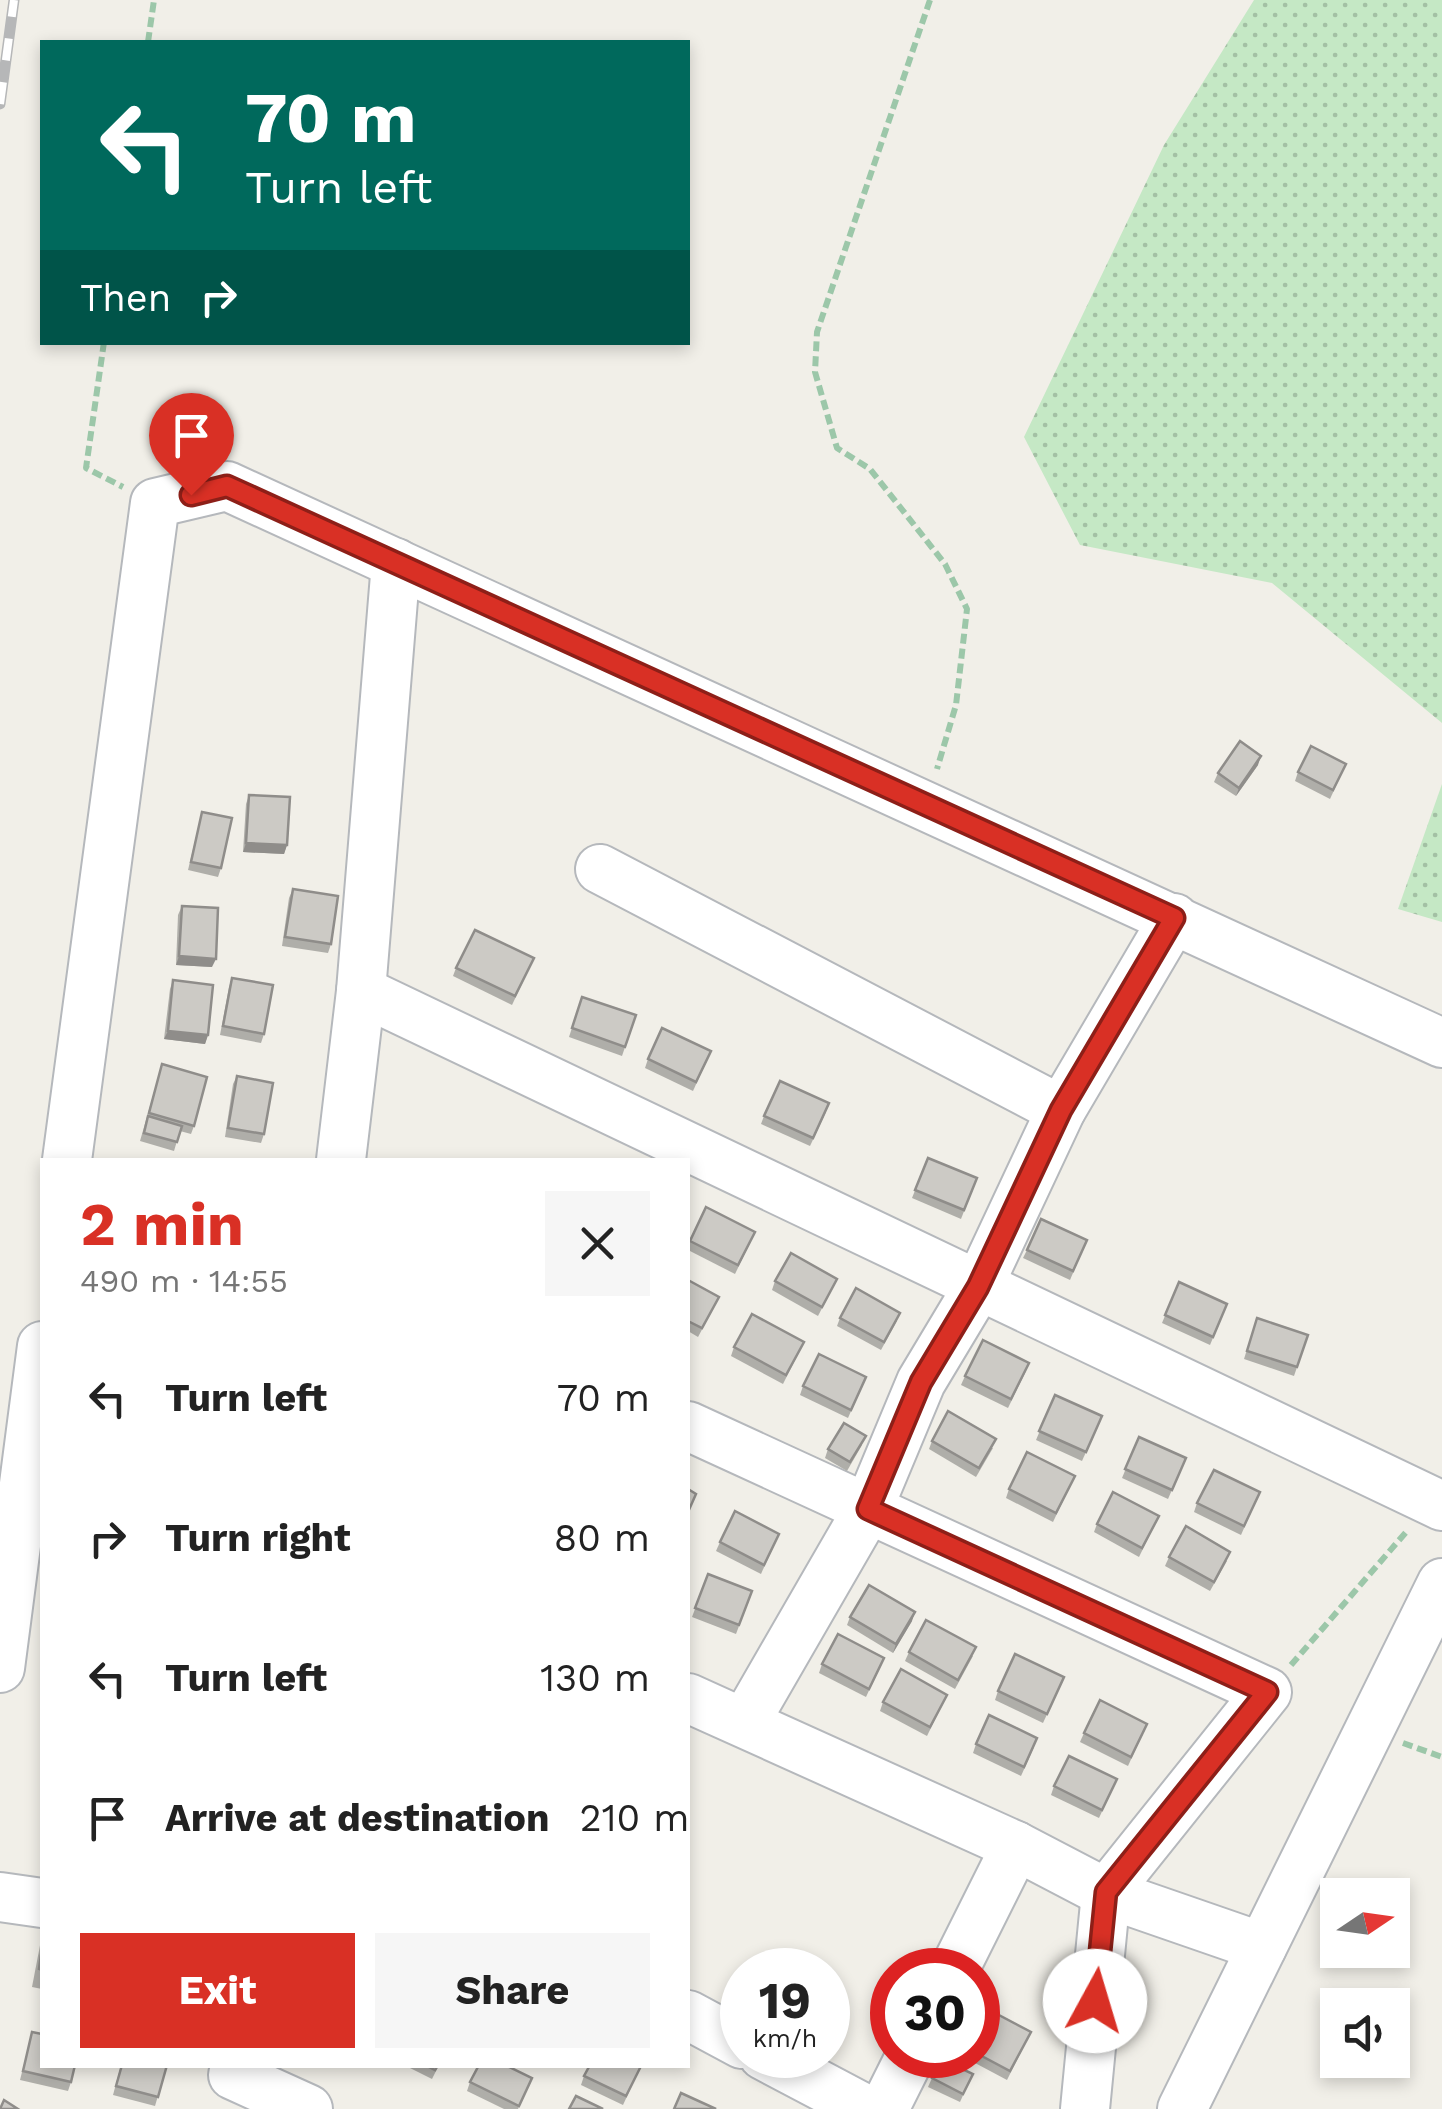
<!DOCTYPE html>
<meta charset="utf-8">
<style>
:root{--surface:#fff;--page:#f6f6f6;--text:#222;--muted:#767676;--accent:#d93025}
body{margin:0;font-family:"Work Sans",sans-serif;background:var(--page);color:var(--text);height:100vh;display:flex;flex-direction:column;font-size:38px;white-space:nowrap}
*{box-sizing:border-box;margin:0}
p{font-size:32px;color:var(--muted)}
.icon{flex:none;width:55px;height:55px;fill:none;stroke:currentColor;stroke-width:2;stroke-linecap:round;stroke-linejoin:round}
.map{position:relative;flex:1;overflow:hidden}
.panel{position:absolute;left:40px;top:1158px;width:650px;height:910px;display:flex;flex-direction:column;background:var(--surface);border-radius:0px;box-shadow:0 5px 15px #0003}
.panel>*{flex:none}
.banner{position:absolute;left:40px;top:40px;width:650px;height:305px;border-radius:0px;box-shadow:0 5px 15px #0003;background:#00695c;color:#fff;overflow:hidden}
.needle{width:65px;rotate:77deg}
.tools{position:absolute;left:1320px;top:1878px;display:grid;gap:20px}
.tools a{display:grid;place-items:center;width:90px;height:90px;border-radius:0px;background:var(--surface);box-shadow:0 5px 15px #0003;font-size:50px}
.speed{position:absolute;left:720px;top:1948px;display:flex;gap:20px;font-size:50px;font-weight:700;text-align:center}
.speed>*{display:grid;place-content:center;width:130px;height:130px;border-radius:50%;background:var(--surface);box-shadow:0 5px 15px #0003;line-height:1}
.speed small{font-size:25px;font-weight:400}
.speed .limit{border:15px solid #d22;background:#fff;color:#111}
.pin{position:absolute;display:grid;place-items:center;width:85px;height:85px;color:#fff;margin:-102px -42px;border-radius:50% 50% 50% 0;rotate:-45deg;box-shadow:0 0 10px #0007}
.pin .icon{rotate:45deg}
.me{position:absolute;width:110px;margin:-55px;rotate:6deg;stroke-linejoin:round;filter:drop-shadow(0 0 8px #0008)}
.turn{display:flex;align-items:center;gap:35px;height:210px;padding:0 40px;font-size:45px}
.turn .icon{width:130px;height:130px;stroke-width:2.5}
.turn b{display:block;font-size:70px;line-height:85px}
.then{display:flex;align-items:center;height:95px;padding:0 40px;background:#0003;gap:20px;font-size:38px}
.round{display:grid;place-items:center;flex:none;width:105px;height:105px;border-radius:0px;background:var(--page)}
.summary{display:flex;align-items:center;justify-content:space-between;height:170px;padding:0 40px}
h1{font-size:60px;font-weight:700;line-height:75px;color:var(--accent)}
.cta{display:flex;gap:20px;margin-top:auto;padding:20px 40px}
.cta a{flex:1;height:115px;border-radius:0px;background:var(--accent);color:#fff;font-size:40px;font-weight:700;line-height:115px;text-align:center}
.cta a+a{background:var(--page);color:var(--text)}
ul{padding:0;list-style:none}
li{display:flex;align-items:center;gap:30px;height:140px;padding:0 40px}
li div{flex:1}
li b{display:block;font-size:38px}
li em{font-style:normal}
.map>svg:first-child{display:block}
</style>
<div class="map">
<svg width="1442" height="2109" viewBox="0 0 1442 2109">
<defs>
<pattern id="grass-dots" width="8" height="8" patternUnits="userSpaceOnUse" patternTransform="scale(2.5)"><rect width="8" height="8" fill="#c5e8c5"/><path d="M2 2h.1M6 6h.1" fill="none" stroke="#a3c0a4" stroke-width="1.8" stroke-linecap="round"/></pattern>
</defs>
<rect width="100%" height="100%" fill="#f1efe8"/>
<g fill="url(#grass-dots)">
<polygon points="1254,0 1442,0 1442,723 1272,583 1080,545 1024,437 1164,145"/>
<polygon points="1442,784 1442,922 1398,909"/>
</g>
<g fill="none" stroke-linecap="round" stroke-linejoin="round">
<defs>
<g id="minor">
<polyline points="600,869 1061,1110"/>
<polyline points="361,991 1442,1506"/>
<polyline points="67,1160 155,503 227,486 1442,1043"/>
<polyline points="341,1160 361,991 396,563"/>
<polyline points="688,1426 1267,1692 1106,1893 1085,2109"/>
<polyline points="0,1668 42,1346"/>
<polyline points="688,1698 1016,1846 1106,1893 1262,1947"/>
<polyline points="745,1722 868,1509 921,1382 978,1287 1061,1110 1174,918"/>
<polyline points="0,1897 42,1903"/>
<polyline points="954,1970 1016,1846"/>
<polyline points="688,2015 742,2044"/>
<polyline points="763,2055 865,2109"/>
<polyline points="233,2075 308,2109"/>
<polyline points="884,2109 911,2055"/>
<polyline points="1182,2109 1442,1583"/>
</g>
</defs>
<use href="#minor" stroke="#b5b8bc" stroke-width="52"/>
<g stroke="#9cc7a9" stroke-width="6" stroke-dasharray="10 5" stroke-linecap="butt">
<polyline points="930,0 817,332 815,372 837,448 870,469 945,564 967,609 956,705 937,769"/>
<polyline points="148,42 154,0"/>
<polyline points="104,342 86,468 123,487"/>
<polyline points="1291,1665 1407,1531"/>
<polyline points="1403,1743 1442,1757"/>
</g>
<use href="#minor" stroke="#fff" stroke-width="48"/>
<defs>
<polyline id="rail" points="0,104 14,0"/>
</defs>
<use href="#rail" stroke="#b6b7b8" stroke-width="11"/>
<use href="#rail" stroke="#fff" stroke-width="8" stroke-dasharray="22" stroke-linecap="butt"/>
</g>
<g fill="#afaea9">
<polygon points="1346,764 1330,799 1295,781 1298,772"/>
<polygon points="1258,765 1236,796 1214,782 1218,773"/>
<polygon points="249,795 287,845 284,854 243,852 246,804"/>
<polygon points="202,812 221,868 218,877 188,870"/>
<polygon points="293,889 331,944 328,953 282,946 289,898"/>
<polygon points="182,906 212,967 176,965 178,915"/>
<polygon points="530,967 512,1005 453,976 456,968"/>
<polygon points="232,978 264,1034 261,1043 220,1035 229,987"/>
<polygon points="173,980 208,1035 205,1044 164,1039 170,989"/>
<polygon points="582,997 636,1015 622,1056 569,1037"/>
<polygon points="711,1051 693,1091 645,1068 648,1059"/>
<polygon points="162,1064 194,1126 191,1134 180,1131 174,1151 140,1141"/>
<polygon points="237,1076 264,1134 261,1143 225,1137 233,1084"/>
<polygon points="826,1112 810,1146 761,1124 764,1116"/>
<polygon points="928,1158 977,1178 961,1219 912,1198"/>
<polygon points="1087,1240 1070,1280 1023,1258 1027,1250"/>
<polygon points="690,1241 751,1241 735,1274 688,1250"/>
<polygon points="837,1279 818,1316 772,1290 775,1281"/>
<polygon points="688,1280 715,1305 698,1337 688,1331"/>
<polygon points="1179,1282 1227,1304 1210,1345 1162,1323"/>
<polygon points="840,1318 897,1321 881,1350 837,1326"/>
<polygon points="1257,1318 1308,1335 1294,1376 1244,1359"/>
<polygon points="804,1342 783,1384 731,1356 734,1347"/>
<polygon points="1026,1371 1008,1408 961,1385 965,1376"/>
<polygon points="866,1377 848,1418 800,1395 803,1386"/>
<polygon points="1055,1395 1102,1416 1082,1461 1036,1440"/>
<polygon points="1139,1437 1182,1467 1168,1499 1122,1478"/>
<polygon points="932,1441 993,1448 976,1477 929,1449"/>
<polygon points="862,1445 847,1471 825,1458 828,1449"/>
<polygon points="1071,1484 1053,1522 1006,1498 1009,1489"/>
<polygon points="1260,1492 1241,1535 1194,1512 1197,1503"/>
<polygon points="1159,1516 1139,1557 1094,1532 1097,1524"/>
<polygon points="779,1534 761,1574 716,1551 720,1542"/>
<polygon points="1169,1557 1227,1561 1210,1591 1165,1566"/>
<polygon points="708,1574 752,1591 736,1634 692,1617"/>
<polygon points="850,1617 912,1621 893,1653 847,1625"/>
<polygon points="909,1652 973,1656 955,1689 905,1661"/>
<polygon points="884,1658 866,1697 819,1673 822,1664"/>
<polygon points="1060,1686 1043,1723 995,1700 998,1691"/>
<polygon points="947,1695 927,1736 880,1711 883,1702"/>
<polygon points="1147,1724 1128,1766 1080,1742 1084,1733"/>
<polygon points="976,1744 1034,1747 1021,1776 973,1753"/>
<polygon points="1117,1779 1099,1818 1051,1795 1054,1786"/>
<polygon points="42,1935 42,1989 32,1987"/>
<polygon points="978,2004 1031,2032 1007,2080 960,2055 978,2055"/>
<polygon points="32,2032 71,2082 68,2091 20,2080"/>
<polygon points="121,2065 167,2065 155,2106 113,2095"/>
<polygon points="404,2065 439,2065 432,2079"/>
<polygon points="641,2066 623,2105 581,2085 584,2076"/>
<polygon points="532,2078 518,2109 504,2109 467,2091 470,2082"/>
<polygon points="932,2078 969,2082 960,2102 928,2087"/>
</g>
<g fill="#8f8d8a">
<polygon points="1261,756 1258,765 1236,796 1239,788"/>
<polygon points="246,843 287,845 284,854 243,852"/>
<polygon points="179,956 216,959 212,967 176,965"/>
<polygon points="168,1031 208,1035 205,1044 164,1039"/>
<polygon points="915,1612 912,1621 893,1653 896,1644"/>
</g>
<g fill="#cccac5" stroke="#8f8d8a" stroke-width="2.5">
<polygon points="1240,741 1261,756 1239,788 1218,773"/>
<polygon points="1311,746 1346,764 1333,790 1298,772"/>
<polygon points="249,795 290,797 287,845 246,843"/>
<polygon points="202,812 232,818 221,868 191,862"/>
<polygon points="293,889 338,896 331,944 285,937"/>
<polygon points="182,906 218,908 216,959 179,956"/>
<polygon points="475,930 534,958 515,996 456,968"/>
<polygon points="232,978 273,985 264,1034 223,1026"/>
<polygon points="173,980 213,985 208,1035 168,1031"/>
<polygon points="582,997 636,1015 625,1047 572,1028"/>
<polygon points="662,1028 711,1051 696,1082 648,1059"/>
<polygon points="162,1064 207,1077 194,1126 149,1113"/>
<polygon points="237,1076 273,1083 264,1134 228,1128"/>
<polygon points="780,1081 829,1103 813,1138 764,1116"/>
<polygon points="148,1116 182,1126 177,1142 144,1133"/>
<polygon points="928,1158 977,1178 964,1210 915,1190"/>
<polygon points="706,1207 755,1232 738,1265 690,1241"/>
<polygon points="1041,1219 1087,1240 1073,1271 1027,1250"/>
<polygon points="791,1253 837,1279 822,1307 775,1281"/>
<polygon points="688,1280 719,1297 702,1328 688,1321"/>
<polygon points="1179,1282 1227,1304 1213,1337 1165,1315"/>
<polygon points="856,1288 900,1313 884,1342 840,1318"/>
<polygon points="752,1314 804,1342 786,1375 734,1347"/>
<polygon points="1257,1318 1308,1335 1297,1367 1247,1351"/>
<polygon points="983,1340 1029,1363 1011,1399 965,1376"/>
<polygon points="819,1354 866,1377 851,1410 803,1386"/>
<polygon points="1055,1395 1102,1416 1086,1452 1039,1431"/>
<polygon points="948,1411 996,1439 979,1468 932,1441"/>
<polygon points="844,1423 866,1436 850,1462 828,1449"/>
<polygon points="1139,1437 1186,1458 1172,1490 1125,1469"/>
<polygon points="1027,1452 1075,1476 1056,1513 1009,1489"/>
<polygon points="1214,1470 1260,1492 1244,1526 1197,1503"/>
<polygon points="688,1489 696,1494 688,1512"/>
<polygon points="1113,1492 1159,1516 1142,1548 1097,1524"/>
<polygon points="735,1511 779,1534 764,1565 720,1542"/>
<polygon points="1186,1526 1230,1552 1214,1582 1169,1557"/>
<polygon points="708,1574 752,1591 739,1625 695,1608"/>
<polygon points="869,1585 915,1612 896,1644 850,1617"/>
<polygon points="926,1620 976,1647 958,1680 909,1652"/>
<polygon points="838,1634 884,1658 869,1689 822,1664"/>
<polygon points="1015,1654 1064,1677 1047,1714 998,1691"/>
<polygon points="901,1669 947,1695 930,1727 883,1702"/>
<polygon points="1100,1700 1147,1724 1131,1757 1084,1733"/>
<polygon points="989,1715 1037,1738 1024,1767 976,1744"/>
<polygon points="1069,1756 1117,1779 1102,1810 1054,1786"/>
<polygon points="42,1947 42,1970 39,1969"/>
<polygon points="978,2004 1031,2032 1010,2071 978,2054"/>
<polygon points="32,2032 42,2034 42,2065 75,2065 71,2082 23,2071"/>
<polygon points="941,2059 973,2074 963,2094 932,2078"/>
<polygon points="122,2065 167,2065 158,2097 116,2086"/>
<polygon points="425,2065 438,2065 435,2070"/>
<polygon points="479,2065 505,2065 532,2078 519,2106 470,2082"/>
<polygon points="590,2065 638,2065 641,2066 626,2096 584,2076"/>
<polygon points="681,2093 716,2109 674,2109"/>
<polygon points="576,2096 603,2109 569,2109"/>
<polygon points="4,2100 18,2109 0,2109"/>
</g>
<g fill="none" stroke-linecap="round" stroke-linejoin="round">
<defs>
<polyline id="route" points="191,495 227,486 1174,918 1061,1110 978,1287 921,1382 868,1509 1267,1692 1106,1892 1095,2001"/>
</defs>
<use href="#route" stroke="#8d1f18" stroke-width="25"/>
<use href="#route" stroke="#d93025" stroke-width="18"/>
</g>
</svg>
<div class="tools">
<a><svg class="needle" viewBox="-14 -14 28 28"><path d="M0-13l5 13h-10z" fill="#e53935"/><path d="M0 13l5-13h-10z" fill="#767676"/></svg></a>
<a><svg class="icon" aria-label="sound" viewBox="0 0 24 24"><path d="M4 9h4l5-4v14l-5-4H4zM17 9q2 3 0 6"/></svg></a>
</div>
<div class="speed"><div>19<small>km/h</small></div><div class="limit">30</div></div>
<div class="pin" style="left:191px;top:495px;background:#d93025"><svg class="icon" aria-label="arrive" viewBox="0 0 24 24"><path d="M6 21V4h12l-3 4 3 4H6"/></svg></div>
<svg class="me" style="left:1095px;top:2001px" viewBox="-20 -20 40 40"><circle r="19" fill="#fff"/><path d="M0-13L10 11 0 6-10 11z" fill="#d93025"/></svg>
<div class="banner">
<div class="turn"><svg class="icon" aria-label="left" viewBox="0 0 24 24"><path d="M17 20v-9H6M10 6l-5 5 5 5"/></svg><div><b>70 m</b>Turn left</div></div>
<div class="then">Then<svg class="icon" aria-label="right" viewBox="0 0 24 24"><path d="M7 20v-9h11M14 6l5 5-5 5"/></svg></div>
</div>
<section class="panel">
<div class="summary"><div><h1>2 min</h1><p>490 m · 14:55</p></div><a class="round"><svg class="icon" aria-label="close" viewBox="0 0 24 24"><path d="M6 6l12 12M18 6L6 18"/></svg></a></div>
<ul>
<li><svg class="icon" aria-label="left" viewBox="0 0 24 24"><path d="M17 20v-9H6M10 6l-5 5 5 5"/></svg><div><b>Turn left</b></div><em>70 m</em></li>
<li><svg class="icon" aria-label="right" viewBox="0 0 24 24"><path d="M7 20v-9h11M14 6l5 5-5 5"/></svg><div><b>Turn right</b></div><em>80 m</em></li>
<li><svg class="icon" aria-label="left" viewBox="0 0 24 24"><path d="M17 20v-9H6M10 6l-5 5 5 5"/></svg><div><b>Turn left</b></div><em>130 m</em></li>
<li><svg class="icon" aria-label="arrive" viewBox="0 0 24 24"><path d="M6 21V4h12l-3 4 3 4H6"/></svg><div><b>Arrive at destination</b></div><em>210 m</em></li>
</ul>
<div class="cta"><a>Exit</a><a>Share</a></div>
</section>
</div>
